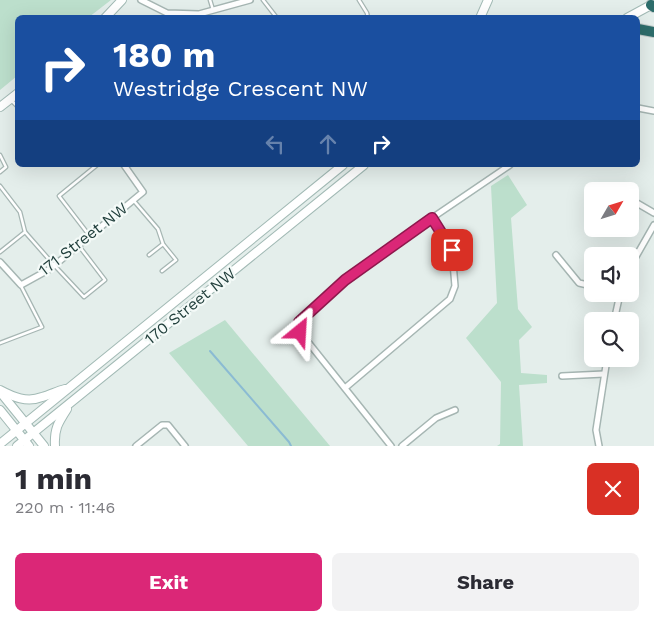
<!DOCTYPE html>
<meta charset="utf-8">
<style>
:root{--surface:#fff;--page:#f2f2f3;--text:#2b2b33;--muted:#7c7c81;--accent:#db2777}
body{margin:0;font-family:"Work Sans",sans-serif;background:var(--page);color:var(--text);height:100vh;display:flex;flex-direction:column;font-size:19px;white-space:nowrap}
*{box-sizing:border-box;margin:0}
p{font-size:16px;color:var(--muted)}
.icon{flex:none;width:28px;height:28px;fill:none;stroke:currentColor;stroke-width:2;stroke-linecap:round;stroke-linejoin:round}
.map{position:relative;height:446px;overflow:hidden}
.side{display:flex;flex-direction:column;background:var(--surface);flex:1}
.side>*{flex:none}
.banner{position:absolute;left:15px;top:15px;width:625px;height:152px;border-radius:8px;box-shadow:0 5px 20px #0002;background:#1a4fa0;color:#fff;overflow:hidden}
.needle{width:32px;rotate:51deg}
.fabs{position:absolute;left:584px;top:182px;display:grid;gap:10px}
.fabs a{display:grid;place-items:center;width:55px;height:55px;border-radius:8px;background:var(--surface);box-shadow:0 5px 20px #0002;font-size:25px}
.pin{position:absolute;display:grid;place-items:center;width:42px;height:42px;color:#fff;margin:-21px;border-radius:10px;box-shadow:0 2px 8px #0006}
.me{position:absolute;width:55px;margin:-28px;rotate:27deg;stroke-linejoin:round;filter:drop-shadow(0 0 4px #0008)}
.turn{display:flex;align-items:center;gap:18px;height:105px;padding:0 15px;font-size:22px}
.turn .icon{width:65px;height:65px;stroke-width:2.5}
.turn b{display:block;font-size:35px;line-height:42px}
.lanes{display:flex;align-items:center;height:48px;padding:0 15px;background:#0003;justify-content:center;gap:25px;direction:ltr}
.lanes .off{opacity:.35}
.round{display:grid;place-items:center;flex:none;width:52px;height:52px;border-radius:8px;background:var(--page)}
.headline{display:flex;align-items:center;justify-content:space-between;height:85px;padding:0 15px}
h1{font-size:30px;font-weight:700;line-height:38px}
.primary-button{display:flex;gap:10px;margin-top:auto;padding:10px 15px}
.primary-button a{flex:1;height:58px;border-radius:8px;background:var(--accent);color:#fff;font-size:20px;font-weight:700;line-height:58px;text-align:center}
.primary-button a+a{background:var(--page);color:var(--text)}
.map>svg:first-child{display:block}
</style>
<div class="map">
<svg width="654" height="446" viewBox="0 0 654 446">
<rect width="100%" height="100%" fill="#e4eeeb"/>
<g fill="#bcdfcc">
<polygon points="0,0 111,0 89,17 18,18 17,76 0,90"/>
<polygon points="508,175 527,205 511,218 518,309 532,327 519,340 521,373 547,375 547,383 519,385 523,446 497,446 500,444 501,382 466,338 497,303 491,186"/>
<polygon points="225,320 330,446 248,446 169,353"/>
</g>
<g fill="none" stroke-linecap="round" stroke-linejoin="round">
<polyline stroke="#8bbbd3" stroke-width="2" points="210,351 289,442 291,446"/>
<defs>
<g id="lane">
<polyline points="210,0 213,10"/>
<polyline points="263,0 277,18"/>
<polyline points="359,0 367,13 368,18"/>
<polyline points="12,101 18,107"/>
<polyline points="0,155 6,167 0,172"/>
<polyline points="0,186 20,212 25,232 0,252"/>
<polyline points="134,201 158,229 163,244 176,260 162,271"/>
<polyline points="25,232 54,265 84,297 105,280 79,246"/>
<polyline points="89,235 59,196 97,165"/>
<polyline points="149,255 163,244"/>
<polyline points="0,343 42,327 21,286"/>
</g>
<g id="street">
<polyline points="141,0 167,13 199,14 250,0"/>
<polyline points="638,108 654,111"/>
<polyline points="630,199 654,213"/>
<polyline points="556,255 579,283 592,286"/>
<polyline points="0,262 21,285 50,269 143,192 124,165"/>
<polyline points="630,267 654,225"/>
<polyline points="614,321 620,294"/>
<polyline points="562,376 604,374"/>
<polyline points="345,388 450,299 455,286 452,251 432,218"/>
<polyline points="136,446 162,425 168,425 185,446"/>
<polyline points="391,446 300,332 299,322 345,280 432,218 510,165"/>
<polyline points="402,446 436,418 455,410"/>
<polyline points="599,446 596,430 607,359"/>
</g>
<g id="secondary">
<polyline points="105,18 122,0"/>
<polyline points="480,18 488,0"/>
<polyline points="627,18 651,5"/>
<polyline points="0,107 18,93"/>
<path d="M0,390C13,397 27,403 42,397C50,395 57,391 65,389"/>
<polyline points="1,393 44,446"/>
<polyline points="0,410 29,446"/>
<polyline points="0,444 343,165"/>
<polyline points="17,446 364,165"/>
<path d="M55,446C54,429 58,423 67,409"/>
</g>
<g id="highway">
<polyline points="651,5 654,7"/>
<polyline points="638,29 654,32"/>
</g>
</defs>
<use href="#lane" stroke="#a6b6b3" stroke-width="5"/>
<use href="#street" stroke="#a6b6b3" stroke-width="8"/>
<use href="#secondary" stroke="#a2bab5" stroke-width="10"/>
<use href="#highway" stroke="#c1cac9" stroke-width="12"/>
<use href="#lane" stroke="#fff" stroke-width="2.5"/>
<use href="#street" stroke="#fff" stroke-width="5"/>
<use href="#secondary" stroke="#fff" stroke-width="8"/>
<use href="#highway" stroke="#2d6d6b" stroke-width="10"/>
</g>
<g fill="none" stroke-linecap="round" stroke-linejoin="round">
<defs>
<polyline id="route" points="300,332 299,322 345,280 432,218 452,250"/>
</defs>
<use href="#route" stroke="#8e194d" stroke-width="12"/>
<use href="#route" stroke="#db2777" stroke-width="9"/>
</g>
<g text-anchor="middle" dominant-baseline="central" stroke-width="4.5" stroke-linejoin="round" paint-order="stroke">
<g font-size="16" fill="#22403d" stroke="#f4faf8">
<text transform="translate(83 239) rotate(-38)">171 Street NW</text>
<text transform="translate(190 306) rotate(-39)">170 Street NW</text>
</g>
</g>
</svg>
<div class="fabs">
<a><svg class="needle" viewBox="-14 -14 28 28"><path d="M0-13l5 13h-10z" fill="#e53935"/><path d="M0 13l5-13h-10z" fill="#7c7c81"/></svg></a>
<a><svg class="icon" aria-label="sound" viewBox="0 0 24 24"><path d="M4 9h4l5-4v14l-5-4H4zM17 9q2 3 0 6"/></svg></a>
<a><svg class="icon" aria-label="search" viewBox="0 0 24 24"><circle cx="10" cy="10" r="6"/><path d="M15 15l6 6"/></svg></a>
</div>
<div class="pin" style="left:452px;top:250px;background:#d93025"><svg class="icon" aria-label="arrive" viewBox="0 0 24 24"><path d="M6 21V4h12l-3 4 3 4H6"/></svg></div>
<svg class="me" style="left:300px;top:332px" viewBox="-20 -20 40 40"><path d="M0-17L14 15 0 8-14 15z" fill="#db2777" stroke="#fff" stroke-width="4"/></svg>
<div class="banner">
<div class="turn"><svg class="icon" aria-label="right" viewBox="0 0 24 24"><path d="M7 20v-9h11M14 6l5 5-5 5"/></svg><div><b>180 m</b>Westridge Crescent NW</div></div>
<div class="lanes"><svg class="icon off" aria-label="left" viewBox="0 0 24 24"><path d="M17 20v-9H6M10 6l-5 5 5 5"/></svg><svg class="icon off" aria-label="ahead" viewBox="0 0 24 24"><path d="M12 20V5M6 11l6-6 6 6"/></svg><svg class="icon" aria-label="right" viewBox="0 0 24 24"><path d="M7 20v-9h11M14 6l5 5-5 5"/></svg></div>
</div>
</div>
<section class="side">
<div class="headline"><div><h1>1 min</h1><p>220 m · 11:46</p></div><a class="round" style="background:#d93025;color:#fff"><svg class="icon" aria-label="close" viewBox="0 0 24 24"><path d="M6 6l12 12M18 6L6 18"/></svg></a></div>
<div class="primary-button"><a>Exit</a><a>Share</a></div>
</section>
